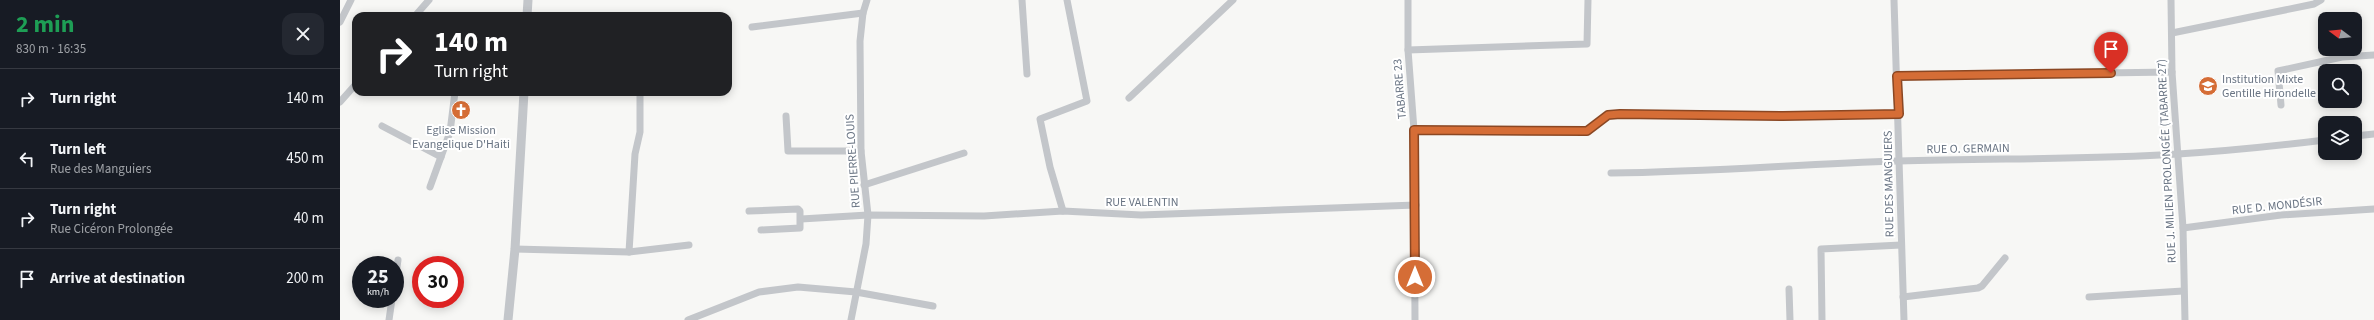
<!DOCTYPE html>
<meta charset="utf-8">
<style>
:root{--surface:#171b24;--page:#242831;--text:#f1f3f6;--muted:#9ea1a6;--line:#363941}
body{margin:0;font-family:"Source Sans 3",sans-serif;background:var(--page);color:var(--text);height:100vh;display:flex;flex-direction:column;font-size:15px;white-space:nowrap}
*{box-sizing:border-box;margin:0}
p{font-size:13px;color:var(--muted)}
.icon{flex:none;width:22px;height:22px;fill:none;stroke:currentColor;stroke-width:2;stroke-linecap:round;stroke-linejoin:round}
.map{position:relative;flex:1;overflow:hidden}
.details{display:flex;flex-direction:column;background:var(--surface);width:340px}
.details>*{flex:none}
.guide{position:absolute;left:12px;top:12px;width:380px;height:84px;border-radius:12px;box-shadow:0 2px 10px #0003;background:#202124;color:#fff;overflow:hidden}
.needle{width:26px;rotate:286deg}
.fabs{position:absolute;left:1978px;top:12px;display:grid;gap:8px}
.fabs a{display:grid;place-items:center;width:44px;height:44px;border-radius:8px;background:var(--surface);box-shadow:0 2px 10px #0003;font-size:20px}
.speed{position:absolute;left:12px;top:256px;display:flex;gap:8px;font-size:20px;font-weight:700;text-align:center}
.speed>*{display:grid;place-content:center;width:52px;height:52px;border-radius:50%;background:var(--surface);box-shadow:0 2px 10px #0003;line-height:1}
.speed small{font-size:10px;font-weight:400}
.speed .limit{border:6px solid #d22;background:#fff;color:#111}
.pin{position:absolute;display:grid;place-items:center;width:34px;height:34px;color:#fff;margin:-41px -17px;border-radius:50% 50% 50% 0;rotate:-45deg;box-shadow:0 0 4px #0007}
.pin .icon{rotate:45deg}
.me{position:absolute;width:44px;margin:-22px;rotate:0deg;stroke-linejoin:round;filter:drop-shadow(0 0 3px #0008)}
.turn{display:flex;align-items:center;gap:14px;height:84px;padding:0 16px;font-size:18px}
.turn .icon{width:52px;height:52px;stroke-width:2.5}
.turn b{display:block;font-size:28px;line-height:34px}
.round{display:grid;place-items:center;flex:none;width:42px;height:42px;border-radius:12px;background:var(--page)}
.summary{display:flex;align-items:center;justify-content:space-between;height:68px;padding:0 16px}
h1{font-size:24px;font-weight:700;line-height:30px;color:#1e9e55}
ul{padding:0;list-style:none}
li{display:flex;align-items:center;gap:12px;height:60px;padding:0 16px;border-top:1px solid var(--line)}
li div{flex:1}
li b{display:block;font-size:15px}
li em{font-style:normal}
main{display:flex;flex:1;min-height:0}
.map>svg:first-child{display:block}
</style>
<main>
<section class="details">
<div class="summary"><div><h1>2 min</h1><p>830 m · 16:35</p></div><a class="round"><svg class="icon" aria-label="close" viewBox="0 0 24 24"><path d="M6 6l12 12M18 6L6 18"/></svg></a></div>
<ul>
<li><svg class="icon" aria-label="right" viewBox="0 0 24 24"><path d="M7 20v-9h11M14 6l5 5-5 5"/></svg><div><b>Turn right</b></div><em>140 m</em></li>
<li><svg class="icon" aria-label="left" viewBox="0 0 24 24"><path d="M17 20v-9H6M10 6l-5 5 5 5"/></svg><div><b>Turn left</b><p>Rue des Manguiers</p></div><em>450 m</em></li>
<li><svg class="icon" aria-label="right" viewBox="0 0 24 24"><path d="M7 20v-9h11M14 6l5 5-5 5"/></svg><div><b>Turn right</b><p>Rue Cicéron Prolongée</p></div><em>40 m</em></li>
<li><svg class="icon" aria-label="arrive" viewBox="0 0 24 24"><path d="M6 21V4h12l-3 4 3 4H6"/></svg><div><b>Arrive at destination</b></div><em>200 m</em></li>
</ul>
</section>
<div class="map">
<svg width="2034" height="320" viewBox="0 0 2034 320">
<rect width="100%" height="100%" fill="#f7f7f5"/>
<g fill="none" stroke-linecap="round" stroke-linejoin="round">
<g stroke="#c3c6ca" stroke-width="7">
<polyline points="682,0 687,74"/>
<polyline points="1068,0 1068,50 1074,130 1075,320"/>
<polyline points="1554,0 1564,320"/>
<polyline points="1831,0 1832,72 1843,228 1845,320"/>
<polyline points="75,16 89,0"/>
<polyline points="0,22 11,0"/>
<polyline points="412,27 523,13"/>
<polyline points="1832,33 1974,4 1981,0"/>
<polyline points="1068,50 1247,44 1248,0"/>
<polyline points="1557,76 1832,72"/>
<polyline points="789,98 893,0"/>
<polyline points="0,102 16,84"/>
<polyline points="1941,105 1938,71 2002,57 2034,55"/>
<polyline points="446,116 448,151 521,151"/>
<polyline points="42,126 101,157"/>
<polyline points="1074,130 1247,131 1268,115 1280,114 1443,116 1559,114"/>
<polyline points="2015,136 2034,134"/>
<path d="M1271,173C1367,172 1462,164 1558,161C1652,158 1745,160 1838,154C1888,151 1936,146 1985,140"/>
<polyline points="524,185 624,153"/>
<polyline points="90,187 110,132 115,92"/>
<polyline points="409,211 458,209 460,211 460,228 421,230"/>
<polyline points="723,211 710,167 700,119 747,101 727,0"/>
<polyline points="461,219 528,215 644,216 723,211 801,215 1076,205"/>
<polyline points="1843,228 1941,215 2034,209"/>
<polyline points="175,249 289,252 349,245"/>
<polyline points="289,252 295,154 300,132 300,92"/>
<polyline points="55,280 58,260"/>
<polyline points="1449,289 1450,320"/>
<polyline points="1563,297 1638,288 1642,286 1665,258"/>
<polyline points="1749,297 1843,291"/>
<polyline points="49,320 52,299"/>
<polyline points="348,320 419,292 458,287 516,292 593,306"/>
<polyline points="511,320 526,244 528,215 521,151 520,41 523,13 527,0"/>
<polyline points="1482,320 1481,249 1561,245"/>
</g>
<g stroke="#c3c6ca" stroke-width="9">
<polyline points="187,16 188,0"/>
<polyline points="168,320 175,249 184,92"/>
</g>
</g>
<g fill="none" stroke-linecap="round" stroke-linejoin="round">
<defs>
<polyline id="route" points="1075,277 1074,130 1247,131 1268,115 1280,114 1443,116 1559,114 1557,76 1771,73"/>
</defs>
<use href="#route" stroke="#8a4723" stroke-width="10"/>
<use href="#route" stroke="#d56d36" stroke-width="7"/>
</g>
<defs>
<symbol id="school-disc" viewBox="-11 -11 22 22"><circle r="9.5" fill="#d56d36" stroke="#fff"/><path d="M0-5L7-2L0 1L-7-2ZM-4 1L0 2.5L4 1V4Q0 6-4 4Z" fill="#fff"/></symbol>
<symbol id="church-disc" viewBox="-11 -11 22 22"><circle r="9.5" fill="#d56d36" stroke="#fff"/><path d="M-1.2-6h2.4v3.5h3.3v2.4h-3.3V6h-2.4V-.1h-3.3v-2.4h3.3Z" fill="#fff"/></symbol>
</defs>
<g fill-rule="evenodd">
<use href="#school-disc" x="1857" y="75" width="22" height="22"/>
<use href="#church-disc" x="110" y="99" width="22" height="22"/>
</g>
<g text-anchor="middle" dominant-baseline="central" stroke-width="4" stroke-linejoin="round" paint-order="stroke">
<g font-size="12" fill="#697483" stroke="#fff" text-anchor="start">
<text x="1882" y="79">Institution Mixte<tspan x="1882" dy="14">Gentille Hirondelle</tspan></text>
<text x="121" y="130" text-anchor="middle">Eglise Mission<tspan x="121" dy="14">Evangelique D'Haiti</tspan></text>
</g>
<g font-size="12" fill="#697483" stroke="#fff">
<text transform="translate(1060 89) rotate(-95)">TABARRE 23</text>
<text transform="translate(1628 149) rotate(-1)">RUE O. GERMAIN</text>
<text transform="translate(513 161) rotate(-94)">RUE PIERRE-LOUIS</text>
<text transform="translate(1827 161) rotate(-93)">RUE J. MILIEN PROLONGÉE (TABARRE 27)</text>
<text transform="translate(1549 184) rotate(-91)">RUE DES MANGUIERS</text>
<text x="802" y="202">RUE VALENTIN</text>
<text transform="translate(1937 206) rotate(-6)">RUE D. MONDÉSIR</text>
</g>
</g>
</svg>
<div class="fabs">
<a><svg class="needle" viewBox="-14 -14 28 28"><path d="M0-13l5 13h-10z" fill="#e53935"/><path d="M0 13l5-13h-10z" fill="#9ea1a6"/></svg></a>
<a><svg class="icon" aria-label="search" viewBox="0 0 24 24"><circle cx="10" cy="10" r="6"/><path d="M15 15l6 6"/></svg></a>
<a><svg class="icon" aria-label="layers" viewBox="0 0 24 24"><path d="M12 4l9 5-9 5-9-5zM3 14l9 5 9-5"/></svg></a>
</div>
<div class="speed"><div>25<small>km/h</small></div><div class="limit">30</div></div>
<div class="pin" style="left:1771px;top:73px;background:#d93025"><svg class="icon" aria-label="arrive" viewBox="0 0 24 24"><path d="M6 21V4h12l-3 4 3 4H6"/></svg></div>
<svg class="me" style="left:1075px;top:277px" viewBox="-20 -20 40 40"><circle r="17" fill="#d56d36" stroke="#fff" stroke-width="3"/><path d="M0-11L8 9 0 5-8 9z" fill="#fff"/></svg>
<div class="guide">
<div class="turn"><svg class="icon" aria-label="right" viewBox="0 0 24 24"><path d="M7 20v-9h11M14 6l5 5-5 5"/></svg><div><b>140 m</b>Turn right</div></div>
</div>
</div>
</main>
